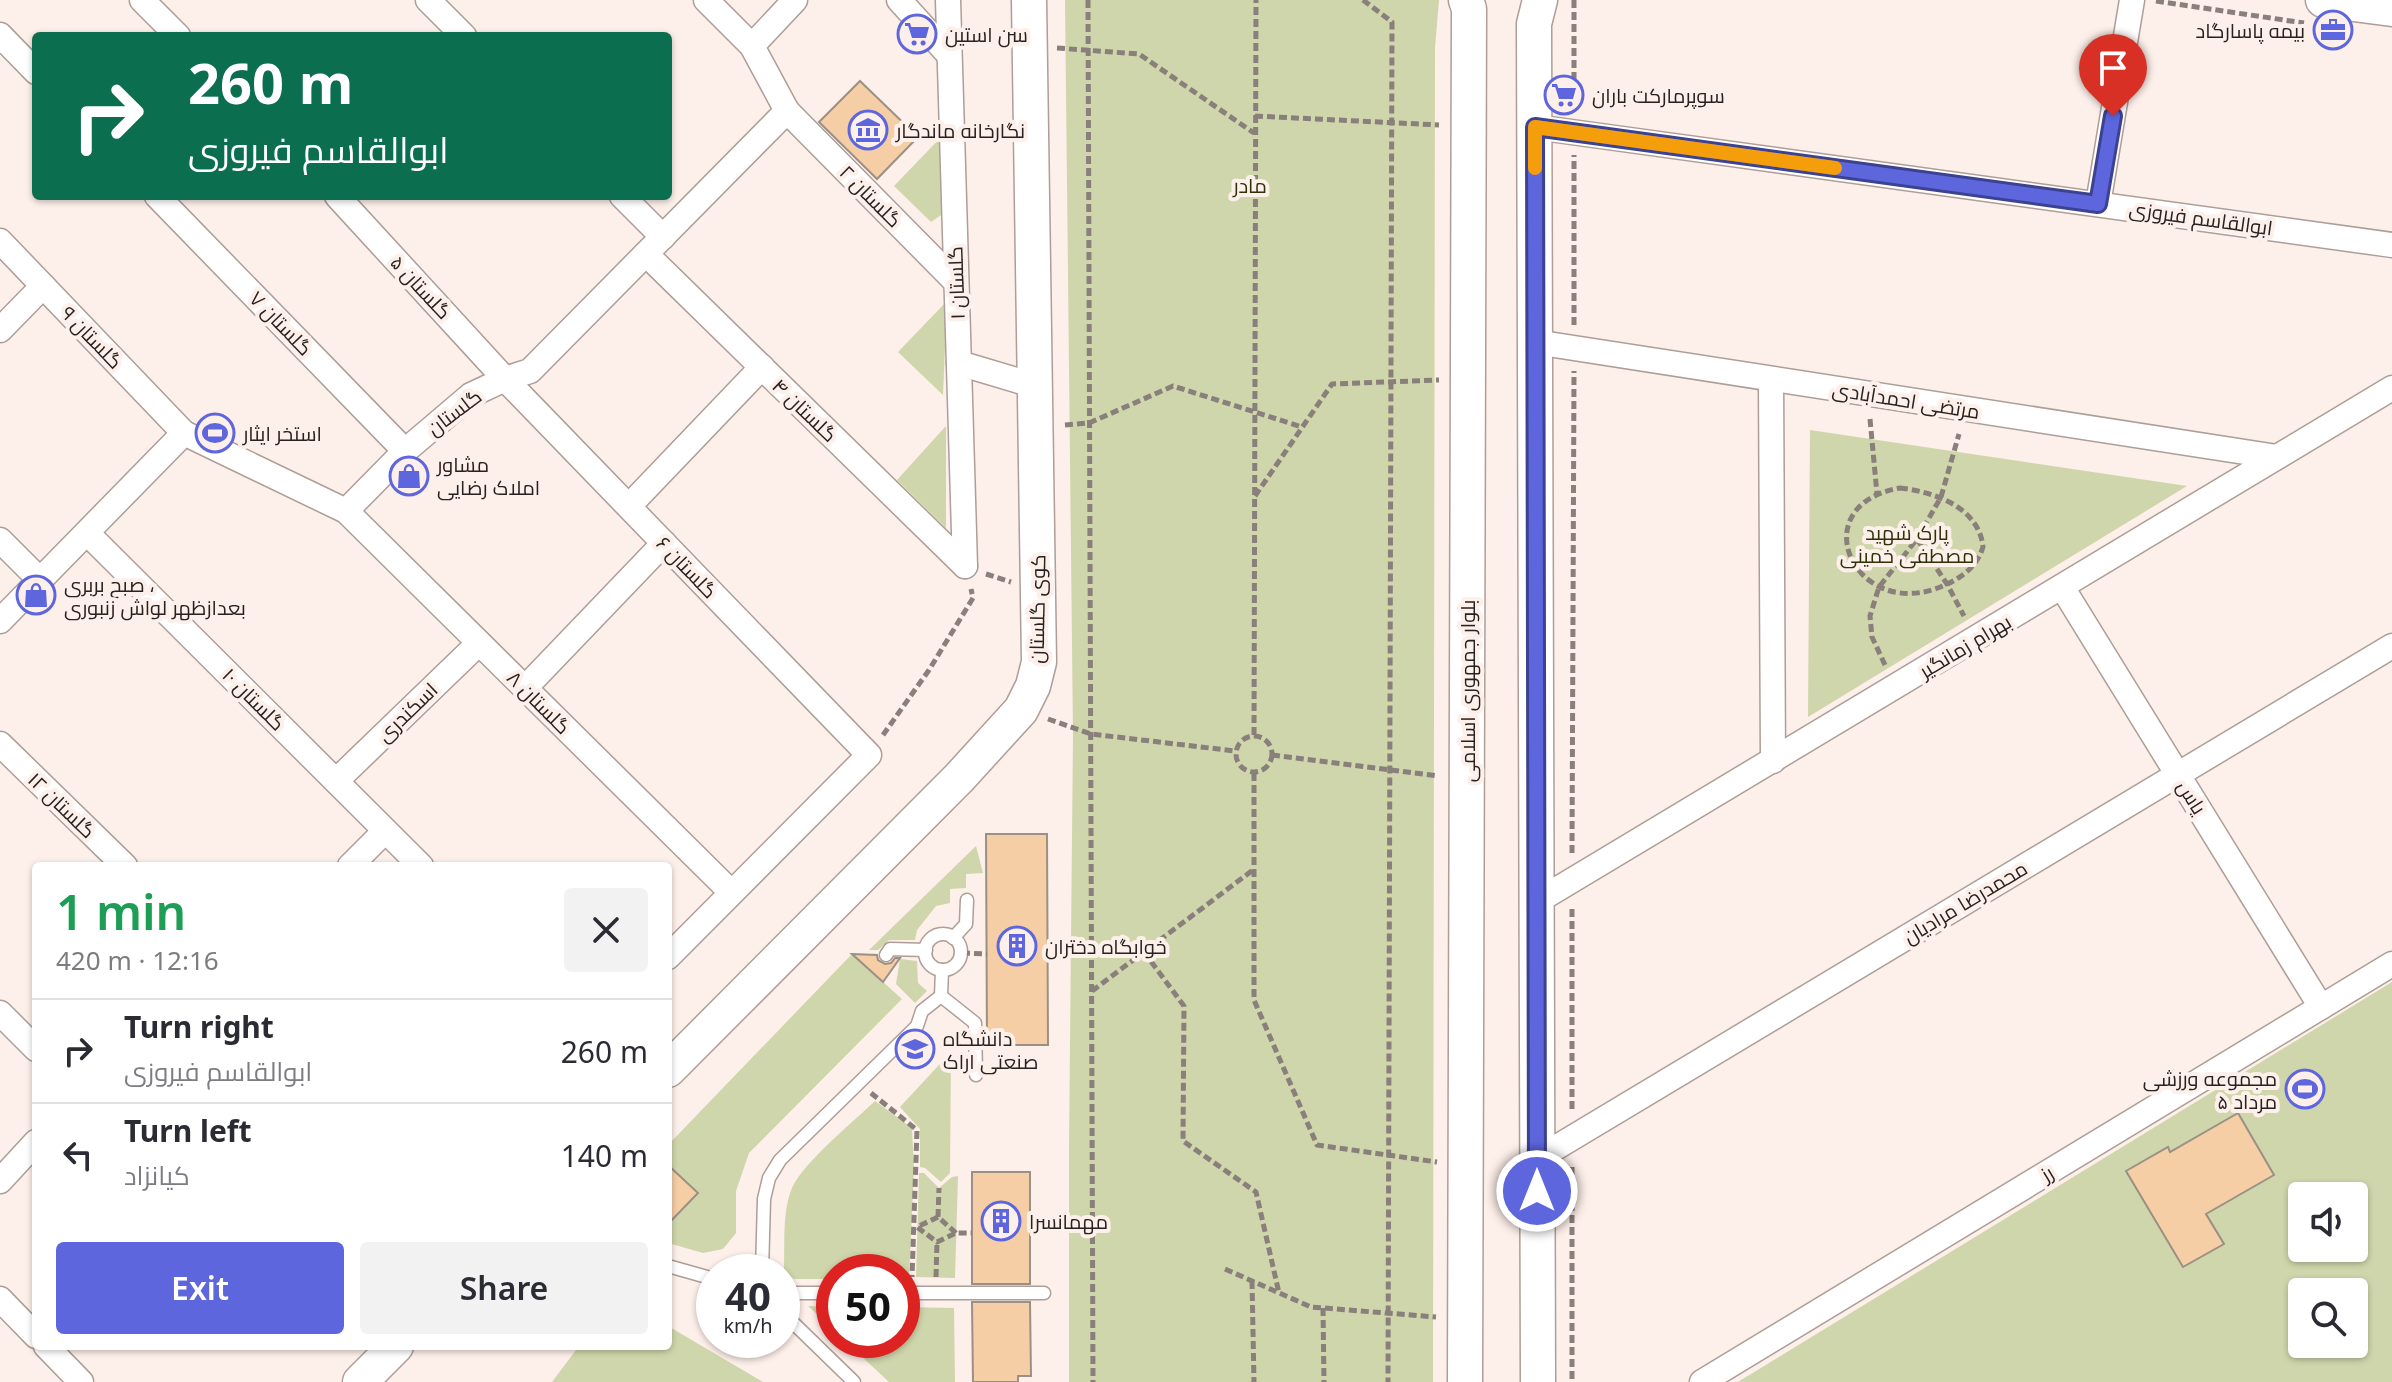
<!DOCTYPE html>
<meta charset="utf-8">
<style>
:root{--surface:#fff;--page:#f2f2f3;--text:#2b2b33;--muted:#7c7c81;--line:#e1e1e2;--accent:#5e66de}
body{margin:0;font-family:"Noto Sans",Cairo,sans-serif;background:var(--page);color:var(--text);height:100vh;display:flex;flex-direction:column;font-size:30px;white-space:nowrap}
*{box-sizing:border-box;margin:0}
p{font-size:26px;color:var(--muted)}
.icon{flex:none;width:44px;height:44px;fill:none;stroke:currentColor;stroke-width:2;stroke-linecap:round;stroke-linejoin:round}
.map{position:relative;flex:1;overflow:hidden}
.details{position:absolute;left:32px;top:862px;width:640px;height:488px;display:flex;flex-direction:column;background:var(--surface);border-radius:8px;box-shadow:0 2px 6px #0004}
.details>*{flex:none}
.banner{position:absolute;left:32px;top:32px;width:640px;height:168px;border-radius:8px;box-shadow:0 2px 6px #0004;background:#0b6e4f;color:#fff;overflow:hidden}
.tools{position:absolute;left:2288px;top:1182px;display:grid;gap:16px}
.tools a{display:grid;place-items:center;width:80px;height:80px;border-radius:8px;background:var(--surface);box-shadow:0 2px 6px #0004;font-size:40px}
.speed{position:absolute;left:696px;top:1254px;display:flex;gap:16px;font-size:40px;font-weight:700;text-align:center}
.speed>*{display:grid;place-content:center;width:104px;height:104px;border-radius:50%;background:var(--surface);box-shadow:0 2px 6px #0004;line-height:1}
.speed small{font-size:20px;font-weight:400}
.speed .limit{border:12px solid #d22;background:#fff;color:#111}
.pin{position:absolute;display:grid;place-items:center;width:68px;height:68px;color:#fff;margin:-82px -34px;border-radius:50% 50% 50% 0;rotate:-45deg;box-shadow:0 0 8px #0007}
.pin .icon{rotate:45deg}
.me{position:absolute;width:88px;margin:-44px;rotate:0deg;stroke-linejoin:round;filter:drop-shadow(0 0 6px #0008)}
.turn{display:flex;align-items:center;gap:28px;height:168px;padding:0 24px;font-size:36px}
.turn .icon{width:104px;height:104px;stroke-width:2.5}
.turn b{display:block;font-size:56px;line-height:68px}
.round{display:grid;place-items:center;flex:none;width:84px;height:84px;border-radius:8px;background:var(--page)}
.headline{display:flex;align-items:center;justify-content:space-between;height:136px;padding:0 24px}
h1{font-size:48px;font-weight:600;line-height:60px;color:#1e9e55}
.primary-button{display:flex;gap:16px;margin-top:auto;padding:16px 24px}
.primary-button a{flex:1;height:92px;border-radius:8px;background:var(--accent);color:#fff;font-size:32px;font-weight:600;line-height:92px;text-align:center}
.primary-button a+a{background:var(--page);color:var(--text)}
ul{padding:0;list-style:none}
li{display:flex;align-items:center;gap:24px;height:104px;padding:0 24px;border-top:2px solid var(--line)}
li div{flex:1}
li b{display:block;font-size:30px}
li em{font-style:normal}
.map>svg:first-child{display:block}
</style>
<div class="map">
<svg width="2392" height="1382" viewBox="0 0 2392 1382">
<rect width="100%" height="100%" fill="#fdefe9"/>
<g fill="#d0d6ab" fill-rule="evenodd">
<polygon points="1065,0 1439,0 1435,48 1433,1382 1069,1382 1069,1148 1073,735"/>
<polygon points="946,132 947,211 931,222 894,186"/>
<polygon points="947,301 943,395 898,352"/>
<polygon points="946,426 946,528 897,480"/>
<polygon points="1810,430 2187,486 1808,717"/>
<polygon points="976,846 983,873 966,874 966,888 950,889 950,903 936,906 917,930 915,940 889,940 878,950 869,950"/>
<polygon points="852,954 902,999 749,1153 736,1191 736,1233 723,1249 703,1253 668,1243 668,1145"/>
<polygon points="900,959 917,961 918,983 927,991 915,1003 896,984"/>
<path d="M2392,982V1382H1738ZM2302,1196H2354V1248H2302ZM2302,1292H2354V1344H2302Z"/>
<polygon points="951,1052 950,1173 941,1182 925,1168 920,1167 920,1129 900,1107"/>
<path d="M875,1101L912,1128L914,1170L909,1278H902V1272H834V1279H794L787,1275L784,1269C785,1244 782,1212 792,1188C802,1164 854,1121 875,1101Z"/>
<polygon points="919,1173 924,1173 939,1188 952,1177 958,1176 955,1278 916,1277"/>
<polygon points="808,1306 834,1307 834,1330"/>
<polygon points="902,1307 954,1308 955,1382 889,1382 844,1340 902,1340"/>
<polygon points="668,1326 763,1382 552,1382 579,1346 668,1346"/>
</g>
<g fill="#f5cea5" stroke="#9b9085" stroke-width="2">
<polygon points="860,81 918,137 877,179 819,122"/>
<polygon points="986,834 1047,834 1048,1045 987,1045"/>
<polygon points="852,954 877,955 878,960 885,964 891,963 895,958 900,958 883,982"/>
<polygon points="2238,1113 2274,1175 2206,1214 2224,1244 2183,1267 2126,1171 2168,1147 2170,1152"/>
<polygon points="668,1165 698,1193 668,1224"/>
<rect x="972" y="1172" width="58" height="112"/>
<polygon points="972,1302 1030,1302 1031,1376 1018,1376 1018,1382 973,1382"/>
</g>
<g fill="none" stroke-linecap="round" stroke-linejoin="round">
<defs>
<g id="lane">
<circle cx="943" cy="952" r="18"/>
<polyline points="953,938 966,924 967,900"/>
<polyline points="886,955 890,949 926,950"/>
<polyline points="941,996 975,1023 976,1075"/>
<polyline points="668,1266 714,1279"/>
<polyline points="762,1272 764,1199 769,1178 780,1160 917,1026 922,1011 941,996 942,970"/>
<polyline points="782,1293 834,1293"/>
<polyline points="902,1293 1044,1293"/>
<polyline points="782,1312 854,1382"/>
</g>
<g id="street">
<polyline points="142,0 178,36"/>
<polyline points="428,0 464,36"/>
<polyline points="706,0 752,46"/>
<polyline points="899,0 949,55"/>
<polyline points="948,0 965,566"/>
<polyline points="0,35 36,72"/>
<polyline points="787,111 956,282"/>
<polyline points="1535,127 2392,245"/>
<polyline points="157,196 405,451"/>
<polyline points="337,196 505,379 869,755 668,957"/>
<polyline points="622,196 663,237"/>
<polyline points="2098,204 2132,0"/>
<polyline points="0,241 184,433"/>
<polyline points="646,254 965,566"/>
<polyline points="0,330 43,286"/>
<polyline points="1535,342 2277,457"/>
<polyline points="959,363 1036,386"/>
<polyline points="1771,379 1773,761"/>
<polyline points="629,506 762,367"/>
<polyline points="346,511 731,892"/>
<polyline points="87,533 421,866"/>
<polyline points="0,540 40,580"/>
<polyline points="2062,587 2321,1007"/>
<polyline points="0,621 184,433 346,511 405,451 471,395 505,379 530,371 787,111 752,46 795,0"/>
<polyline points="525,688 664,543"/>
<polyline points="0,744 125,866"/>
<polyline points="336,781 479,643"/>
<polyline points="350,866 385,831"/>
<polyline points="1536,902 2392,388"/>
<polyline points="0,1013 36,1049"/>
<polyline points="1537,1159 2392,646"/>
<polyline points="0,1181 36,1142"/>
<polyline points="0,1299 36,1336"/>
<polyline points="46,1346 81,1382"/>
<polyline points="1702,1382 2392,964"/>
</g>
<g id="secondary">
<polyline points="2323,0 2392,9"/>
<polyline points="668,1070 959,778 1021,710 1033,686 1039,662 1029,0"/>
<polyline points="360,1382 396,1346"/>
<polyline points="1465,1382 1469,9 1466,0"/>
<polyline points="1538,1382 1534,24 1540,0"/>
</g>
</defs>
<use href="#lane" stroke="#ad9e97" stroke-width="15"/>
<use href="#street" stroke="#ad9e97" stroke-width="27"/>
<use href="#secondary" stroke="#ad9e97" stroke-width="37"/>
<g stroke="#897f7b" stroke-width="5" stroke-dasharray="8 4" stroke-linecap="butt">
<polyline points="1088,0 1093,1382"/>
<polyline points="1363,0 1392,22 1388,1382"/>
<polyline points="1574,0 1574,109"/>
<polyline points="2156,1 2304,23"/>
<polyline points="1057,48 1139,54 1254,133"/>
<polyline points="1255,116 1439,125"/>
<polyline points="1574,325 1574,155"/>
<polyline points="1870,419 1877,494"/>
<polyline points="1065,425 1089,423 1173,386 1302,427"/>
<path d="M1900,488C1934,492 1979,507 1983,547C1977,566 1963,577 1945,585C1855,626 1800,505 1900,488Z"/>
<polyline points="1255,496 1332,384 1439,380"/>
<polyline points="1917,539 1947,584 1964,616"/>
<polyline points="986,574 1011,582"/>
<polyline points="1885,665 1872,637 1870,616 1879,587 1917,539 1941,497 1959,434"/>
<polyline points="1048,719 1091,734 1235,751"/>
<polyline points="883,735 929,670 973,598 971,589"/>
<polyline points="1254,735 1256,0"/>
<circle cx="1254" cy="754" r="18"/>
<polyline points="1272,755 1438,776"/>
<polyline points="1254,773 1254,1000 1317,1145 1437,1162"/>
<polyline points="1572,853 1574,371"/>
<polyline points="1144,952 1184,1006 1183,1141 1256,1192 1279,1293"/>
<polyline points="962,953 987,954"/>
<polyline points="1092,991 1253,870"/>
<polyline points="871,1093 917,1130 912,1277"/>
<polyline points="1572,1109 1572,907"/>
<polyline points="1572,1167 1572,1382"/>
<polyline points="938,1217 939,1188"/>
<polyline points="956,1233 938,1217 917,1227 937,1242 956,1233 972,1233"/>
<polyline points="1225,1269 1311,1307 1436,1317"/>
<polyline points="936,1277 937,1242"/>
<polyline points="1252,1281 1254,1382"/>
<polyline points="1323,1308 1324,1382"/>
</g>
<use href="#lane" stroke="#fff" stroke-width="12"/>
<use href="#street" stroke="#fff" stroke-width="24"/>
<use href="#secondary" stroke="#fff" stroke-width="34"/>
</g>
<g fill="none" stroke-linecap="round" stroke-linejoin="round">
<defs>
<polyline id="route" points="1537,1191 1535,127 2098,204 2113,116"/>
</defs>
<use href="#route" stroke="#3d4290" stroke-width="20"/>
<use href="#route" stroke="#5e66de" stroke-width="14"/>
<polyline stroke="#f59e0b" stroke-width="14" points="1535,168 1535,127 1835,168"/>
</g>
<defs>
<symbol id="office-ring" viewBox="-11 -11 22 22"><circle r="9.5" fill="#fdefe9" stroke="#5e66de" stroke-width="1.5"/><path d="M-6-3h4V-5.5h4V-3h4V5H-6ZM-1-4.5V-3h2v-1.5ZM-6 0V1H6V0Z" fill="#5e66de"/></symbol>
<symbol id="supermarket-ring" viewBox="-11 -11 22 22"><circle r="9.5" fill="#fdefe9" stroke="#5e66de" stroke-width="1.5"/><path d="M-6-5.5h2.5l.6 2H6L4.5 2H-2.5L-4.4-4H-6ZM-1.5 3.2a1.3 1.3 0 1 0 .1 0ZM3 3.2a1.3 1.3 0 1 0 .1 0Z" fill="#5e66de"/></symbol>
<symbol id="museum-ring" viewBox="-11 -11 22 22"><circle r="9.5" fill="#fdefe9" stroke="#5e66de" stroke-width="1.5"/><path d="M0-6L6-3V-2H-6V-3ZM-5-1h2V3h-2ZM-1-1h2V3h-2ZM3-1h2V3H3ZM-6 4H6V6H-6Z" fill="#5e66de"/></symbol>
<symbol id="stadium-ring" viewBox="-11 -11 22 22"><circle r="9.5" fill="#fdefe9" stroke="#5e66de" stroke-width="1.5"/><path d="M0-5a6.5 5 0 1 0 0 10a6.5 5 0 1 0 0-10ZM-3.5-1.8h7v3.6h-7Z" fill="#5e66de"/></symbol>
<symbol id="shop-ring" viewBox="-11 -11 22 22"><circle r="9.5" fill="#fdefe9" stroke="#5e66de" stroke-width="1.5"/><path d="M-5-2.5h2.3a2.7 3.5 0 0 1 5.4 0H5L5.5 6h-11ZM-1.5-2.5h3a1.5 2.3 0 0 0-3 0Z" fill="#5e66de"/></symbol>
<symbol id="building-ring" viewBox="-11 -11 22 22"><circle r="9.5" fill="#fdefe9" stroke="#5e66de" stroke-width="1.5"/><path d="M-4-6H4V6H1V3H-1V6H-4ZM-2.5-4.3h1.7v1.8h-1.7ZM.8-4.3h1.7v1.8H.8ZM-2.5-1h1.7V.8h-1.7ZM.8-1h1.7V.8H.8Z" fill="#5e66de"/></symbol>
<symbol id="university-ring" viewBox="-11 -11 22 22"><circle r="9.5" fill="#fdefe9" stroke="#5e66de" stroke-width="1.5"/><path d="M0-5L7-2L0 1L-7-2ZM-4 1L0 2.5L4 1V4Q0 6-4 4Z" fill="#5e66de"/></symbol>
</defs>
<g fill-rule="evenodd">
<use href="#office-ring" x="2311" y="8" width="44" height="44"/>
<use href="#supermarket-ring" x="895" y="12" width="44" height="44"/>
<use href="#supermarket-ring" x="1542" y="73" width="44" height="44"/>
<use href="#museum-ring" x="846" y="108" width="44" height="44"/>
<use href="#stadium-ring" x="193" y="411" width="44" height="44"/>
<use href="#shop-ring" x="387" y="454" width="44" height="44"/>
<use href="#shop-ring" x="14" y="573" width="44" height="44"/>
<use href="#building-ring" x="995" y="924" width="44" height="44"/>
<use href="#university-ring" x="893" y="1027" width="44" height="44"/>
<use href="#stadium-ring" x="2283" y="1067" width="44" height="44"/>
<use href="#building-ring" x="979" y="1199" width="44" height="44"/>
</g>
<g text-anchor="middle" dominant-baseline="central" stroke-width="8" stroke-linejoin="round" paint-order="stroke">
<g font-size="20" fill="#27211f" stroke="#fdefe9" text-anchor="start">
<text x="2305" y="30" text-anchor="end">بیمه پاسارگاد</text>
<text x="945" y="34">سن استین</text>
<text x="1592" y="95">سوپرمارکت باران</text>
<text x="896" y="130">نگارخانه ماندگار</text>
<text x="243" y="433">استخر ایثار</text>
<text x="437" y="464">مشاور<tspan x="437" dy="23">املاک رضایی</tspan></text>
<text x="64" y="584">صبح بربری ،<tspan x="64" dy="23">بعدازظهر لواش زنبوری</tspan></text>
<text x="1045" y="946">خوابگاه دختران</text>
<text x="943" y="1038">دانشگاه<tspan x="943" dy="23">صنعتی اراک</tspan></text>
<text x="2277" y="1078" text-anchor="end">مجموعه ورزشی<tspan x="2277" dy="23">۵ مرداد</tspan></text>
<text x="1029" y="1221">مهمانسرا</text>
</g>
<g font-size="20" fill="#2e3208" stroke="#fdefe9">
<text x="1250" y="185">مادر</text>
<text x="1907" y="532">پارک شهید<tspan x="1907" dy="23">مصطفی خمینی</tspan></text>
</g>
<g font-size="20" fill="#27211f" stroke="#fdefe9">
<text transform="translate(871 196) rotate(45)">گلستان ۲</text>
<text transform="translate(2201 218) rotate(8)">ابوالقاسم فیروزی</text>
<text transform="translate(956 283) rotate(-92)">گلستان ۱</text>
<text transform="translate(421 287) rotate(47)">گلستان ۵</text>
<text transform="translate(281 323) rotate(46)">گلستان ۷</text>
<text transform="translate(92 337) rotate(46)">گلستان ۹</text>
<text transform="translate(1906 400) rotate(9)">مرتضی احمدآبادی</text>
<text transform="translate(805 410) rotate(44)">گلستان ۴</text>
<text transform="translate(454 412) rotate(-37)">گلستان</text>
<text transform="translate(687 567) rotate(46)">گلستان ۶</text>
<text transform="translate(1037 609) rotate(-89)">کوی گلستان</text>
<text transform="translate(1965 646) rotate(-31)">بهرام زمانگیر</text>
<text transform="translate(1467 691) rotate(-90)">بلوار جمهوری اسلامی</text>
<text transform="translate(254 699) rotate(45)">گلستان ۱۰</text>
<text transform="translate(539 702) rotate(45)">گلستان ۸</text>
<text transform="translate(407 712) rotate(-44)">اسکندری</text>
<text transform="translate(2192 797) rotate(58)">یاس</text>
<text transform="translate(62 805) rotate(44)">گلستان ۱۲</text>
<text transform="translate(1965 902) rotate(-31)">محمدرضا مرادیان</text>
<text transform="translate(2047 1173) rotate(-31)">رز</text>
</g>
</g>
</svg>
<div class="tools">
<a><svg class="icon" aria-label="sound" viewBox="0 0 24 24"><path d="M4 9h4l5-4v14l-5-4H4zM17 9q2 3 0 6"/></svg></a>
<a><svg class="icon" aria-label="search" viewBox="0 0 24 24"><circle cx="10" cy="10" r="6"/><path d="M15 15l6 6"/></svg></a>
</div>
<div class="speed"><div>40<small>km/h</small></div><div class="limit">50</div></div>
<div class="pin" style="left:2113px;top:116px;background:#d93025"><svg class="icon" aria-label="arrive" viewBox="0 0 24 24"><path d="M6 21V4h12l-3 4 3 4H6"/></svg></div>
<svg class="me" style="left:1537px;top:1191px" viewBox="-20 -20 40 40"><circle r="17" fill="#5e66de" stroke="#fff" stroke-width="3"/><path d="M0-11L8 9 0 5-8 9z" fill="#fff"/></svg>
<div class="banner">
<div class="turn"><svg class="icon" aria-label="right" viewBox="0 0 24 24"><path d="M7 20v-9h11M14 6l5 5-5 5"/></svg><div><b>260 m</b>ابوالقاسم فیروزی</div></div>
</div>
<section class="details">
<div class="headline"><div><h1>1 min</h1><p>420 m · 12:16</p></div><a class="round"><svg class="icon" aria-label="close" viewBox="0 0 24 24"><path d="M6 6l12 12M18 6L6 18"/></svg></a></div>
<ul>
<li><svg class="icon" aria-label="right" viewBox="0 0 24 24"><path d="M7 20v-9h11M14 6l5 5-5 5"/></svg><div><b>Turn right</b><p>ابوالقاسم فیروزی</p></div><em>260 m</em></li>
<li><svg class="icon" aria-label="left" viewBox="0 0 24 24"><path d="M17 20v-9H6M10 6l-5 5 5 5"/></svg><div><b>Turn left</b><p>کیانزاد</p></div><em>140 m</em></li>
</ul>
<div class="primary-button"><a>Exit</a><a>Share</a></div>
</section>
</div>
